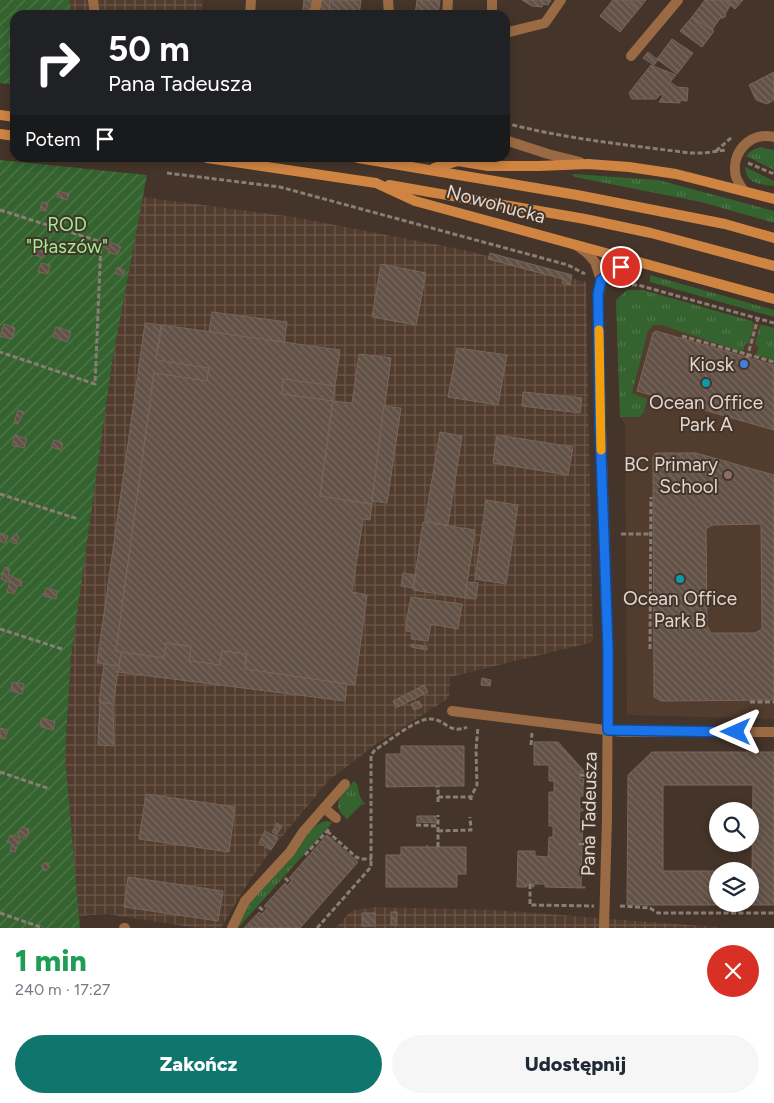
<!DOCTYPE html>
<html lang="pl">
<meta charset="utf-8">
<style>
:root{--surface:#fff;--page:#f6f6f7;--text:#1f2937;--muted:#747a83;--accent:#0f766e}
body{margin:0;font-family:Figtree,sans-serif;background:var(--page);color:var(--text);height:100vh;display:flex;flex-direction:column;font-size:19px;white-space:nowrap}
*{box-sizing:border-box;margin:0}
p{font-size:16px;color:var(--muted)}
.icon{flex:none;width:28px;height:28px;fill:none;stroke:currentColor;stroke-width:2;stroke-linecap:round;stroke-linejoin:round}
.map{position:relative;height:928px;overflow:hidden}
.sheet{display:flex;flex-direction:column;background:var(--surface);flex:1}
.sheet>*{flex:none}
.guide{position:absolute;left:10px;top:10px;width:500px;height:152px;border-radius:15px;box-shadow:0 2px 8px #0003;background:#202124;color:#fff;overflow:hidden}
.fabs{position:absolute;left:709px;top:802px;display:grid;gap:10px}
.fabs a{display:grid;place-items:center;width:50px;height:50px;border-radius:50%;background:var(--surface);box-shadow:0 2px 8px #0003;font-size:25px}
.pin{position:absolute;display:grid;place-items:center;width:42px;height:42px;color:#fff;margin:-21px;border:2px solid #fff;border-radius:50%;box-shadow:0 1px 5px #0007}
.me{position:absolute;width:55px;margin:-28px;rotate:270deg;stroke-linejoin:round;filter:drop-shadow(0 0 4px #0008)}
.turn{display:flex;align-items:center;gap:18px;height:105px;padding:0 15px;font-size:22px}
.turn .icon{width:65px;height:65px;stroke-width:2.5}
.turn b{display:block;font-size:35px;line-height:42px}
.then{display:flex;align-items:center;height:48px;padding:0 15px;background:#0003;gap:10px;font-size:19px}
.round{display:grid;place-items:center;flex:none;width:52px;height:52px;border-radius:26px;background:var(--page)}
.overview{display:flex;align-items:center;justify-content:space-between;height:85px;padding:0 15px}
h1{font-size:30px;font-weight:800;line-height:38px;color:#1e9e55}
.primary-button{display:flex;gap:10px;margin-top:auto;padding:10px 15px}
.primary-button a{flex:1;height:58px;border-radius:30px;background:var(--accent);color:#fff;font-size:20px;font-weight:800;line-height:58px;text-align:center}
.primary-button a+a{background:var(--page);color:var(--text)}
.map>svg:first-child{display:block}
</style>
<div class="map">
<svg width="774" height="928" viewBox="0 0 774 928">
<defs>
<pattern id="industrial-grid" width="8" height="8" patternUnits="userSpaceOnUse" patternTransform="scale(1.25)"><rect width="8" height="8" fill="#523c2e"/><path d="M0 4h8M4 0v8" fill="none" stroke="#6b574b"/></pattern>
<pattern id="grass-tufts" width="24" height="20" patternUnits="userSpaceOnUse" patternTransform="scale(1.25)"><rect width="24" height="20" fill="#34632f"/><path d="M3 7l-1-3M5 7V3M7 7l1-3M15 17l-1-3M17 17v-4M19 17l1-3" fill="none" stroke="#51794c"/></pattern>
<pattern id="garden-furrows" width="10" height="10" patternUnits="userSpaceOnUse" patternTransform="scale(1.25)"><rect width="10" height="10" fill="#34632f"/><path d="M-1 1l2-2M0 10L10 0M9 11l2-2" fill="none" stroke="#51794c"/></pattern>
<pattern id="building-back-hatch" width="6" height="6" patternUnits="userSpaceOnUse" patternTransform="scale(1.25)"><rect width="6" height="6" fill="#625146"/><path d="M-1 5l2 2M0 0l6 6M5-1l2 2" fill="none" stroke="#786960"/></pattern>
</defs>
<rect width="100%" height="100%" fill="#443429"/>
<polygon fill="#523c2e" points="627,290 643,290 774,328 774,719 627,715 625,425 620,417 616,300"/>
<g fill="url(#industrial-grid)">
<polygon points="69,0 203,0 201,15 72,15"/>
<polygon points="143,197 294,217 469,251 586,282 593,642 450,677 449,698 375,745 329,780 271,850 246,886 221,928 197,928 107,914 79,916 65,755 71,658 112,363"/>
<polygon points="374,907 495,910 728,928 336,928 350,912 355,910"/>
</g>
<g fill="url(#grass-tufts)">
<polygon points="760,147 774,150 774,170 746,156 751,151"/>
<path d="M745,167L774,181V186C760,184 746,184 745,167Z"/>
<polygon points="574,174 658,180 774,211 774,223 701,202 575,177 572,175"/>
<polygon points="650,275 774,310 774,317 650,282"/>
<polygon points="627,290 643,290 752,321 754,325 748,344 745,343 743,352 661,325 653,325 648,331 632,393 647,399 644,412 639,417 620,417 616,300"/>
<polygon points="763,325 774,328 774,360 756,355 759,347 755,344 760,326"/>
<path d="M354,781L357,784L360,797L365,804L361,805L347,819C329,804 342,795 354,781Z"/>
<polygon points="328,821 332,823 238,928 235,928 249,904 297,850 308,833 314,827 322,822"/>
</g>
<g fill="url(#garden-furrows)">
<polygon points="0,0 69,0 72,15 15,15 15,85 0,83"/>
<polygon points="0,160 147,175 112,363 71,658 65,755 80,928 0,928"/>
</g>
<g fill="url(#building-back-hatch)" stroke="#78665b" fill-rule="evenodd">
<polygon points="304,0 330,0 328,15 302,15"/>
<polygon points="330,0 361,0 359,15 328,15"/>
<polygon points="417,0 440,0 438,15 415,15"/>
<polygon points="522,0 551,0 548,5 543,4 542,7 532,6"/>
<polygon points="613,0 626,0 638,10 620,32 600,16"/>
<polygon points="626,0 646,0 638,10"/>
<polygon points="705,0 724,0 730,6 725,14 726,16 723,18 720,18 712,30 692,17"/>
<polygon points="724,0 743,0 735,9"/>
<polygon points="692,17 714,31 702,47 680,31"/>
<polygon points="11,30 15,31 15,48 9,47"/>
<polygon points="672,39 693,53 677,74 657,59"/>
<polygon points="648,52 658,60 654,65 643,58"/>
<polygon points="651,65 676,75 670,82 677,87 688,88 687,101 680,100 680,103 659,102 663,96 661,94 656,99 632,99 629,93"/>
<polygon points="774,72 774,100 767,104 756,100 749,85"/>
<polygon points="58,191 69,194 67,200 57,197"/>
<polygon points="42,202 48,203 46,211 40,210"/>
<polygon points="108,241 121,247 117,255 108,252 109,249 105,248"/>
<polygon points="37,246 46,249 43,258 35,255"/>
<polygon points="490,253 572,275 570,285 562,283 563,279 488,259"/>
<polygon points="41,263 50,265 48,274 38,272"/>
<polygon points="381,264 426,273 416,325 372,317"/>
<polygon points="118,267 125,271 122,276 115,273"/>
<polygon points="212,312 287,322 284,342 209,332"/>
<polygon points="145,323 161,325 156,360 209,368 207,381 154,373 116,651 121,652 119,666 97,663"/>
<polygon points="4,324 15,328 12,339 0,336"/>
<polygon points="162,325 340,350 335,386 283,379 282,394 333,401 320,496 372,504 370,520 363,519 352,592 367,595 355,685 245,669 247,654 222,651 220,665 189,661 191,646 166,643 164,658 116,651 154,373 207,381 209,368 156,360"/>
<polygon points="56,327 71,332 67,342 53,337"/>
<polygon points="656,331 774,365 774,430 637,391 653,333"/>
<polygon points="457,348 507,355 498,405 448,397"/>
<polygon points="359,354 391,358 372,504 320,496 333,401 352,403"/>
<polygon points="283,379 335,386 333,401 282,394"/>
<polygon points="523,392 582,398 580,413 522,406"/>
<polygon points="384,406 401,408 387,503 372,501"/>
<polygon points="18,410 24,412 18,424 14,423"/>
<polygon points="440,432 462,436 448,525 425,521"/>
<polygon points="15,435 27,439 24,448 12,445"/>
<polygon points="497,435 573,447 568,475 493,463"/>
<polygon points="54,440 63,443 61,450 51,447"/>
<path d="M656,453H696L774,475V700L661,701L654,697L653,457ZM761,524L762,629L755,633H711L707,626L706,529L712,525Z"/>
<polygon points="486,500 518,505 506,584 475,579"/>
<polygon points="423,522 475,530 465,598 413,590"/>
<polygon points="0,533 8,536 5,543 0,541"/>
<polygon points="15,534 19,537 16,544 11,542"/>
<polygon points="5,567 10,569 8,575 22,581 21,586 18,585 14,594 7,592 10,582 1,579"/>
<polygon points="403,573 415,575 413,588 401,586"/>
<polygon points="467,582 478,583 476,599 465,598"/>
<polygon points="46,588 57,591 56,599 44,596"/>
<polygon points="411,597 462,604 458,629 431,624 428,641 411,639 412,632 406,631 407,623 406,623"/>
<polygon points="166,643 191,647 189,661 220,665 222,651 246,654 245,669 347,684 345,701 118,672 121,652 164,658"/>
<polygon points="411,644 427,647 427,650 411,647"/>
<polygon points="104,664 119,666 113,704 99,702"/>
<polygon points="482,678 491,680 490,686 481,685"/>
<polygon points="12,682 24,684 22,694 11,691"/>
<polygon points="424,685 428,692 396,708 393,701"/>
<polygon points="419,701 422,707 414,710 411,704"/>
<polygon points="100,702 113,704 114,746 98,745"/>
<polygon points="42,718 55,722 53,730 40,726"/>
<polygon points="0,728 8,730 5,739 0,738"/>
<polygon points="534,742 558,742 584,771 583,773 580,771 580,778 584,779 583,787 583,796 580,796 580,809 583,809 583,811 580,811 579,823 583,823 582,841 579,841 579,847 582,847 581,887 585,887 585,888 545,887 545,884 534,884 534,887 532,887 532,884 527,884 527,887 517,887 518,851 535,851 535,856 548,857 549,837 553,837 553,826 549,826 549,792 554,792 554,781 549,781 549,765 534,765"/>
<polygon points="401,746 464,746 464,786 436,786 436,788 436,786 386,787 386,754 401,754"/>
<path d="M652,752H774V905H627L628,775ZM663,785H753L752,872H750V904H718V871H663Z"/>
<polygon points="146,794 235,807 229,852 139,839"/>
<polygon points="417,816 436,816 436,823 417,822"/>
<polygon points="277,823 282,826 277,834 272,832"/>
<polygon points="21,827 29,829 26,839 18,836"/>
<polygon points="265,831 278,838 271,850 259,843"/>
<polygon points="10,835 20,838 15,852 10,851 12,844 7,842"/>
<polygon points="327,835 358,862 300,928 244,928 259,912 262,914 267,908 264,906 285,883 287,886 292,880 289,878"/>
<polygon points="427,845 427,847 466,847 466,874 457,874 457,887 386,887 386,855 401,855 401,847 427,847"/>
<polygon points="46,862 50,867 45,871 41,866"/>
<polygon points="128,877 223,891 218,921 124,907"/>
<rect x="391" y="912" width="6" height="13"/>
<rect x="362" y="913" width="13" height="13"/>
</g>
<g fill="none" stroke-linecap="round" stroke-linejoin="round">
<g stroke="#8a7d74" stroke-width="3" stroke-dasharray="5 2.5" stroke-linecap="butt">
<path d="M505,123C566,139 628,145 690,153H704L726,150"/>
<polyline points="716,151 732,137"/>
<polyline points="748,163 774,174"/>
<polyline points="167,173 280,187 568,265 585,274"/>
<polyline points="0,210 101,242 95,384 0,352"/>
<polyline points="617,284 638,285 774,323"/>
<polyline points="682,336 774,362"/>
<polyline points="747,358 758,318"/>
<polyline points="0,494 78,519"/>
<polyline points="621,534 650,534"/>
<polyline points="0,629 62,649"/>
<polyline points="650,649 651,497"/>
<polyline points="750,702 774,702"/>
<polyline points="531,745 532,733"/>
<polyline points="0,772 50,789"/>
<polyline points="580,775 596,776"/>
<polyline points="438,797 470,797"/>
<polyline points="471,800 471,797 477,785 476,749 478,727"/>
<polyline points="438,802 438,786"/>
<polyline points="416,825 438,826"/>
<polyline points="327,831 356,857 361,859 372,859"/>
<polyline points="438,831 471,830 470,817"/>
<polyline points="579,844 593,844"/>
<polyline points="438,847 438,815"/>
<polyline points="305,855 330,828"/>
<polyline points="285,878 290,883"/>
<polyline points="530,884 530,905 594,906"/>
<polyline points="620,906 650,908 658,913 774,913"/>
<polyline points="259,907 264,911"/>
<polyline points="0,913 43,928"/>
<path d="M317,928L371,867V755L375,750C388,742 415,719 430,719C446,719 449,735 467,727"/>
</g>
<g stroke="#996a43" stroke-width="10">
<polyline points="93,0 95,15"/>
<polyline points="388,0 389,15"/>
<polyline points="250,15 251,0"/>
<polyline points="314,15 317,0"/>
<polyline points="447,15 448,0"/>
<polyline points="492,15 492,0"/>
<polyline points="505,33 545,23 561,0"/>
<polyline points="505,140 548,154 580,162"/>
<polyline points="324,808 336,818"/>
<polyline points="124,928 125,928"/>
<polyline points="232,928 245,901 290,852 303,832 345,784"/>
</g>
<g stroke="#996a43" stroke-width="10">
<polyline points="631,56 678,0"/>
<path d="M744,191C741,187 738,182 736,177C730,153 750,131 774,137"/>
<polyline points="576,245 587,253 595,262 601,280 598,304 601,427 608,650 607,818 604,928"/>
<polyline points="601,280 621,267 640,262"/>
<polyline points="452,711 622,732 774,732"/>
</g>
<g stroke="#cf8442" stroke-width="10">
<polyline points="0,115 15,117"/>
<polyline points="0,134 15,136"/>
<polyline points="207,158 376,183 415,201 774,299"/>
<polyline points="358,158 577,195 725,224 774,238"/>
<polyline points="434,168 458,161 488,166 539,166 588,164 629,167 676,174 774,199"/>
<polyline points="389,185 585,219 651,233 774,266"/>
</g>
</g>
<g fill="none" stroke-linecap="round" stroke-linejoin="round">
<defs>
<polyline id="route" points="621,267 601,280 598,294 600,427 608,650 608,730 736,732"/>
</defs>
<use href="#route" stroke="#114b97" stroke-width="12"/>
<use href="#route" stroke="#1a73e8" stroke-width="9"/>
<polyline stroke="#f59e0b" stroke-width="9" points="599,330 601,450"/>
</g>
<circle fill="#3f7fe0" stroke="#443429" stroke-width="2" cx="744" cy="364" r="5"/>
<g fill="#0f9aa8" stroke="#443429" stroke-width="2">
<circle cx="706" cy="383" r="5"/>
<circle cx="680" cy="579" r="5"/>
</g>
<circle fill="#8d6e63" stroke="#443429" stroke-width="2" cx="728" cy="475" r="5"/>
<g text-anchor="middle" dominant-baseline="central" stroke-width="4" stroke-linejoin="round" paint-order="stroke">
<g font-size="19" fill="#e1d7d0" stroke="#443429">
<text transform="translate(496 204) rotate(15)">Nowohucka</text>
<text transform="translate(589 814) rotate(-89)">Pana Tadeusza</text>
</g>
<g font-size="19" fill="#99ee90" stroke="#443429">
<text x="67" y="224">ROD<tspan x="67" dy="22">"Płaszów"</tspan></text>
</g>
<g font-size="19" fill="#e1d7d0" stroke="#443429" text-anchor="end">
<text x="734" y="364">Kiosk</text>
<text x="706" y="402" text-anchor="middle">Ocean Office<tspan x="706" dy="22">Park A</tspan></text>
<text x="718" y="464">BC Primary<tspan x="718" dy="22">School</tspan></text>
<text x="680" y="598" text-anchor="middle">Ocean Office<tspan x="680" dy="22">Park B</tspan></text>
</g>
</g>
</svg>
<div class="fabs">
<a><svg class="icon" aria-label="search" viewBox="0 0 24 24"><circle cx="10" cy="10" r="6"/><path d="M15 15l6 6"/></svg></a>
<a><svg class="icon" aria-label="layers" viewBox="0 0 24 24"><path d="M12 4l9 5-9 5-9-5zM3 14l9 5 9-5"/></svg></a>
</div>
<div class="pin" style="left:621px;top:267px;background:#d93025"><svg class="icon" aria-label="arrive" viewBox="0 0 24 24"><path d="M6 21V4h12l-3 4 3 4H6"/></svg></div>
<svg class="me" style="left:736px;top:732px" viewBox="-20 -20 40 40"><path d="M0-17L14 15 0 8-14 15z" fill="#1a73e8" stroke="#fff" stroke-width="4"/></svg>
<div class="guide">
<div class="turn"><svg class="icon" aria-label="right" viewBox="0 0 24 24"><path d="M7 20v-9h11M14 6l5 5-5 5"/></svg><div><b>50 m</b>Pana Tadeusza</div></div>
<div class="then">Potem<svg class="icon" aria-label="arrive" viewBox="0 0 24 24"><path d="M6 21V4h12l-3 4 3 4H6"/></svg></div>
</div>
</div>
<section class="sheet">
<div class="overview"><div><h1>1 min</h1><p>240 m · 17:27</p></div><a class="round" style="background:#d93025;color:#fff"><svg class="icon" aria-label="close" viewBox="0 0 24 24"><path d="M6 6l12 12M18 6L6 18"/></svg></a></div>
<div class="primary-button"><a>Zakończ</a><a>Udostępnij</a></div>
</section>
